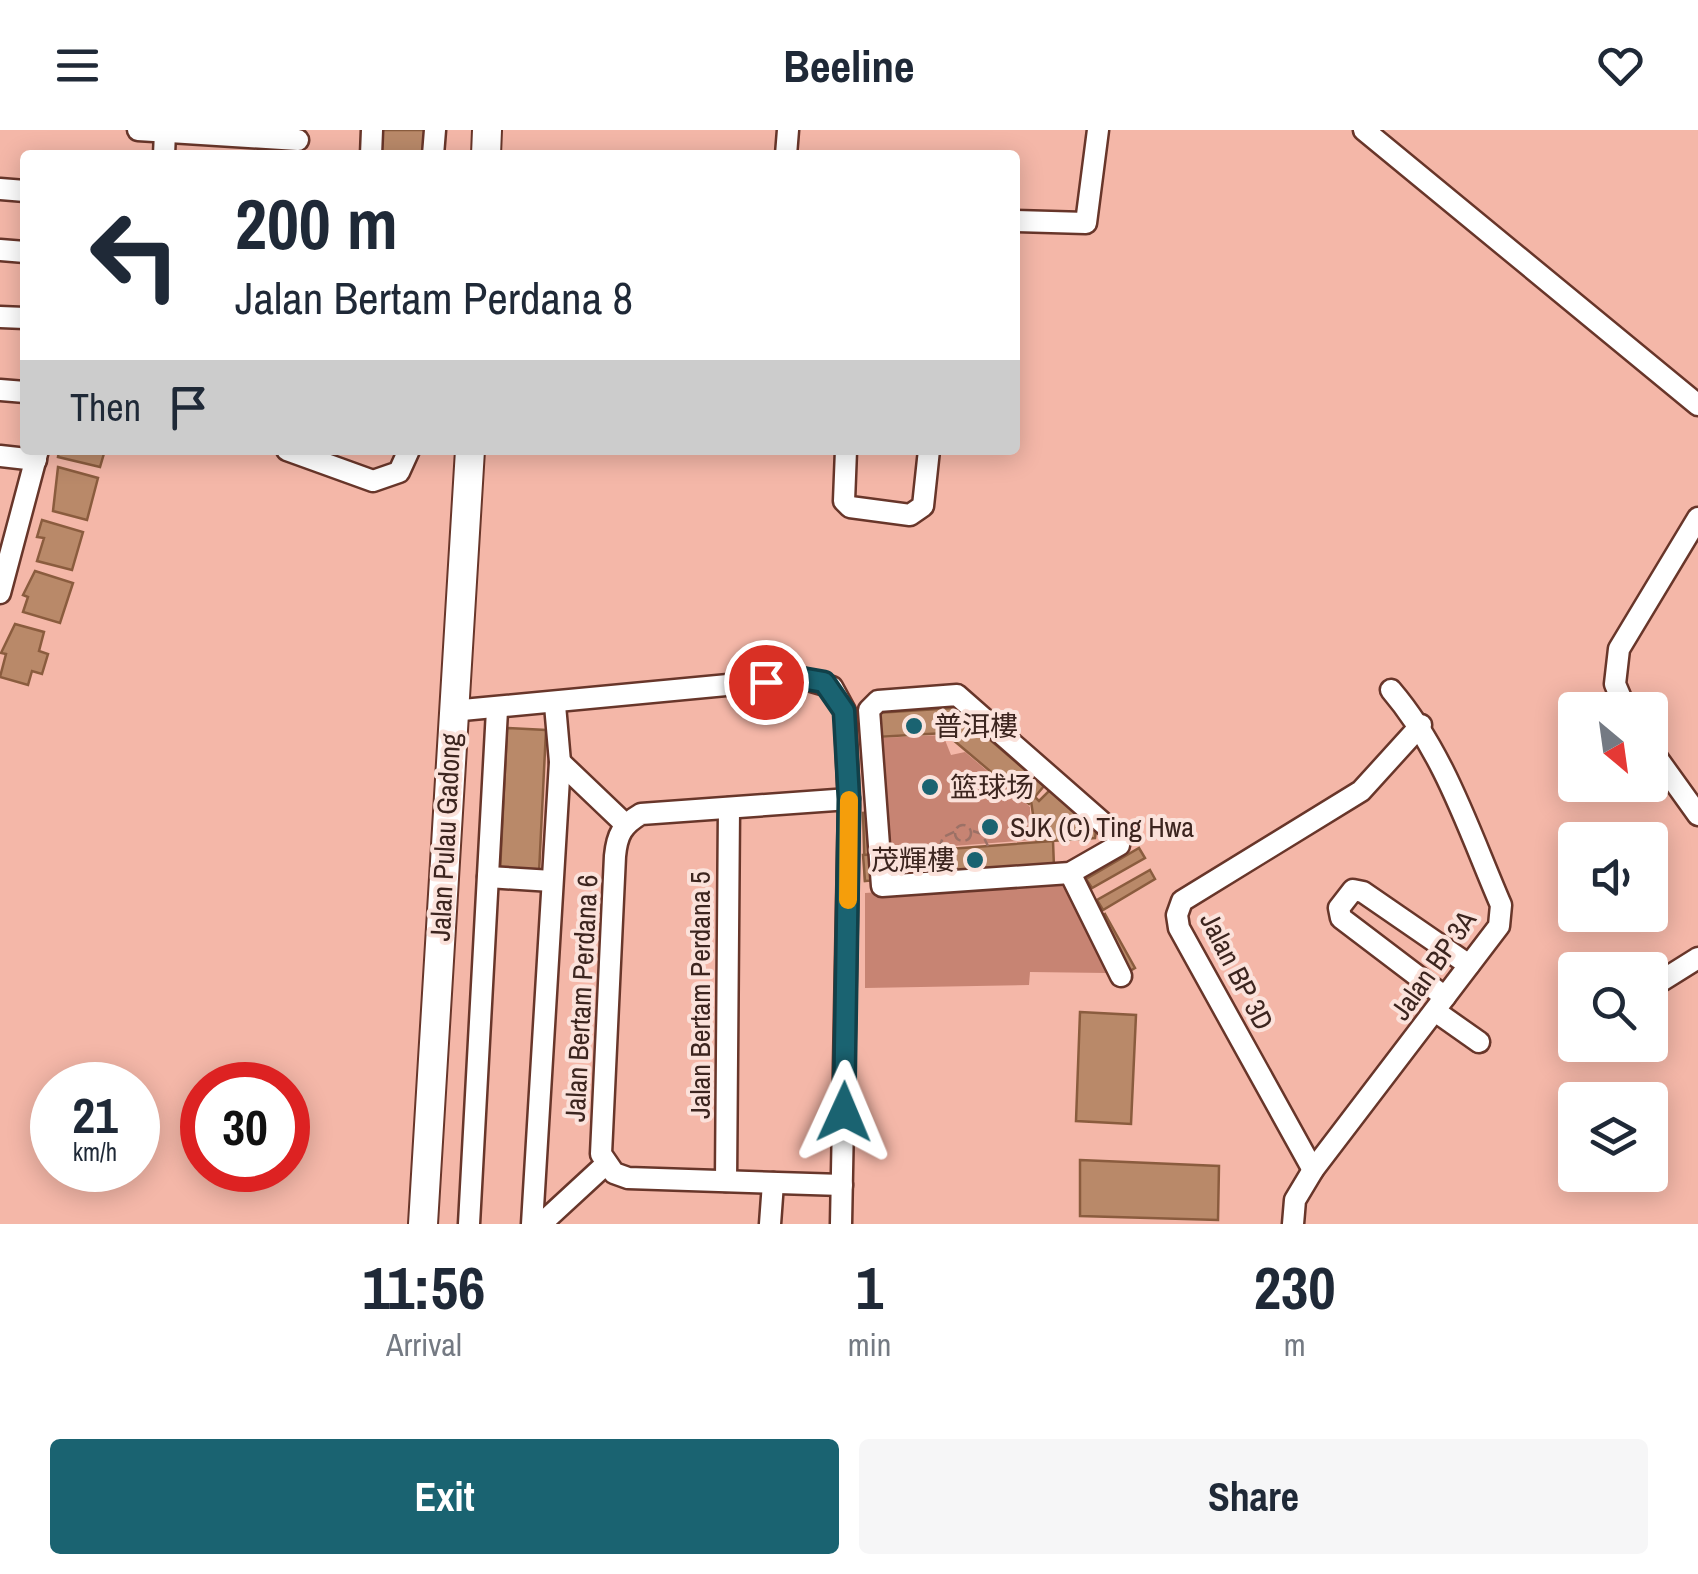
<!DOCTYPE html>
<meta charset="utf-8">
<style>
:root{--surface:#fff;--page:#f6f6f7;--text:#1f2937;--muted:#747a83;--accent:#1a6371}
body{margin:0;font-family:"Archivo Narrow","Noto Sans SC",sans-serif;background:var(--page);color:var(--text);height:100vh;display:flex;flex-direction:column;font-size:38px;white-space:nowrap}
*{box-sizing:border-box;margin:0}
p{font-size:32px;color:var(--muted)}
.icon{flex:none;width:55px;height:55px;fill:none;stroke:currentColor;stroke-width:2;stroke-linecap:round;stroke-linejoin:round}
.map{position:relative;height:1094px;overflow:hidden}
.drawer{display:flex;flex-direction:column;background:var(--surface);flex:1}
.drawer>*{flex:none}
.top-card{position:absolute;left:20px;top:20px;width:1000px;height:305px;border-radius:10px;box-shadow:0 5px 25px #0003;background:#fff;color:var(--text);overflow:hidden}
.needle{width:65px;rotate:151deg}
.tools{position:absolute;left:1558px;top:562px;display:grid;gap:20px}
.tools a{display:grid;place-items:center;width:110px;height:110px;border-radius:10px;background:var(--surface);box-shadow:0 5px 25px #0003;font-size:50px}
.speed{position:absolute;left:30px;top:932px;display:flex;gap:20px;font-size:50px;font-weight:700;text-align:center}
.speed>*{display:grid;place-content:center;width:130px;height:130px;border-radius:50%;background:var(--surface);box-shadow:0 5px 25px #0003;line-height:1}
.speed small{font-size:25px;font-weight:400}
.speed .limit{border:15px solid #d22;background:#fff;color:#111}
.pin{position:absolute;display:grid;place-items:center;width:85px;height:85px;color:#fff;margin:-42px;border:5px solid #fff;border-radius:50%;box-shadow:0 2px 10px #0007}
.me{position:absolute;width:110px;margin:-55px;rotate:1deg;stroke-linejoin:round;filter:drop-shadow(0 0 8px #0008)}
.turn{display:flex;align-items:center;gap:35px;height:210px;padding:0 50px;font-size:45px}
.turn .icon{width:130px;height:130px;stroke-width:2.5}
.turn b{display:block;font-size:70px;line-height:85px}
.then{display:flex;align-items:center;height:95px;padding:0 50px;background:#0003;gap:20px;font-size:38px}
.eta{display:flex;justify-content:space-evenly;align-items:center;height:170px;text-align:center}
.eta b{font-size:60px;font-weight:800;line-height:70px}
.cta{display:flex;gap:20px;margin-top:auto;padding:20px 50px}
.cta a{flex:1;height:115px;border-radius:10px;background:var(--accent);color:#fff;font-size:40px;font-weight:800;line-height:115px;text-align:center}
.cta a+a{background:var(--page);color:var(--text)}
header{display:flex;justify-content:space-between;align-items:center;height:130px;padding:0 50px;background:var(--surface);font-size:45px;font-weight:800}
.map>svg:first-child{display:block}
</style>
<header><svg class="icon" aria-label="menu" viewBox="0 0 24 24"><path d="M4 6h16M4 12h16M4 18h16"/></svg>Beeline<svg class="icon" aria-label="heart" viewBox="0 0 24 24"><path d="M12 20l-8-8c-3-5 5-10 8-4 3-6 11-1 8 4z"/></svg></header>
<div class="map">
<svg width="1698" height="1094" viewBox="0 0 1698 1094">
<rect width="100%" height="100%" fill="#f4b7a8"/>
<g fill="#c78473">
<polygon points="943,605 951,625 965,622 1030,677 1031,710 888,721 879,608"/>
<polygon points="1062,750 1111,836 1107,843 1030,842 1029,855 865,858 865,763"/>
</g>
<g fill="#b98969" stroke="#8a5c3e" stroke-width="2.5">
<polygon points="376,0 425,0 423,24 375,21"/>
<polygon points="59,320 105,320 100,337 58,327"/>
<polygon points="58,337 98,348 87,390 53,381"/>
<polygon points="42,390 83,402 72,440 37,431 44,408 37,407"/>
<polygon points="35,441 73,453 60,493 23,482 28,467 23,465"/>
<polygon points="15,494 44,502 39,521 48,524 42,544 32,541 28,555 0,547 6,524 1,523"/>
<polygon points="954,578 961,585 945,603 877,607 876,583"/>
<polygon points="961,585 1044,656 1029,674 945,603"/>
<polygon points="507,598 546,600 539,743 500,742"/>
<polygon points="1051,659 1096,701 1095,708 1037,712 1031,671 1035,667 1039,671"/>
<polygon points="873,682 876,750 865,751 863,683"/>
<polygon points="1053,711 1054,737 898,749 897,723"/>
<polygon points="1139,718 1145,728 1092,758 1086,749"/>
<polygon points="897,723 898,749 865,751 863,725"/>
<polygon points="1150,740 1155,749 1103,780 1097,770"/>
<polygon points="1105,784 1135,838 1126,843 1096,789"/>
<polygon points="1080,882 1136,885 1131,994 1076,991"/>
<polygon points="1080,1030 1219,1036 1218,1090 1080,1086"/>
</g>
<g fill="none" stroke-linecap="round" stroke-linejoin="round">
<defs>
<g id="minor">
<polyline points="138,0 298,10"/>
<polyline points="1364,0 1698,275"/>
<polyline points="164,25 165,2"/>
<polyline points="371,25 372,0"/>
<polyline points="433,25 435,0"/>
<polyline points="786,25 788,0"/>
<polyline points="0,59 25,61"/>
<polyline points="1015,91 1086,93 1098,0"/>
<polyline points="0,120 25,122"/>
<polyline points="0,187 25,188"/>
<polyline points="0,260 25,262"/>
<polyline points="287,320 373,351 399,342 409,320"/>
<polyline points="846,320 844,371 850,377 910,385 923,376 929,320"/>
<polyline points="0,326 36,330"/>
<polyline points="0,463 38,320"/>
<polygon points="957,565 1120,708 1119,715 1070,743 882,756 869,580 878,571"/>
<polyline points="1626,580 1615,554 1619,519 1698,388"/>
<polyline points="452,581 801,548 832,557 845,581 849,676 841,1094"/>
<polyline points="1650,618 1698,685"/>
<polyline points="560,632 625,694"/>
<polyline points="1070,743 1121,846"/>
<polyline points="488,747 552,751"/>
<polyline points="1650,858 1698,828"/>
<polyline points="1445,867 1341,788 1339,778 1353,760 1363,762 1469,835"/>
<polyline points="1435,881 1479,912"/>
<polyline points="1313,1040 1179,798 1177,785 1182,771 1361,661 1421,595"/>
<polyline points="726,1051 729,678"/>
<path d="M842,1055L628,1048L614,1043L601,1024L615,726C617,705 622,695 641,684L849,669"/>
<polyline points="469,1094 497,580"/>
<polyline points="532,1094 560,632 555,575"/>
<polyline points="541,1094 605,1035"/>
<polyline points="770,1094 773,1053"/>
<path d="M1293,1094L1295,1070L1313,1040L1499,796L1501,775C1469,701 1444,622 1391,560"/>
</g>
<g id="major">
<polyline points="486,25 487,0"/>
<polyline points="423,1094 470,320"/>
</g>
</defs>
<use href="#minor" stroke="#68362a" stroke-width="25"/>
<use href="#major" stroke="#68362a" stroke-width="32"/>
<g stroke="#9c7166" stroke-width="2.5" stroke-dasharray="10 5" stroke-linecap="butt">
<polyline points="1011,694 1034,691"/>
<circle cx="963" cy="703" r="8"/>
<polyline points="973,701 982,704 988,716"/>
<polyline points="939,719 943,707 956,701"/>
</g>
<use href="#minor" stroke="#fff" stroke-width="20"/>
<use href="#major" stroke="#fff" stroke-width="28"/>
</g>
<g fill="none" stroke-linecap="round" stroke-linejoin="round">
<defs>
<polyline id="route" points="766,552 801,548 824,552 844,581 849,669 844,982"/>
</defs>
<use href="#route" stroke="#114049" stroke-width="25"/>
<use href="#route" stroke="#1a6371" stroke-width="18"/>
<polyline stroke="#f59e0b" stroke-width="18" points="848,770 849,670"/>
</g>
<g fill="#1a6371" stroke="#fbe2db" stroke-width="4">
<circle cx="914" cy="596" r="10"/>
<circle cx="930" cy="657" r="10"/>
<circle cx="990" cy="697" r="10"/>
<circle cx="975" cy="730" r="10"/>
</g>
<g text-anchor="middle" dominant-baseline="central" stroke-width="8" stroke-linejoin="round" paint-order="stroke">
<g font-size="28" fill="#3c251f" stroke="#fbe2db" text-anchor="start">
<text x="934" y="596">普洱樓</text>
<text x="950" y="657">篮球场</text>
<text x="1010" y="697">SJK (C) Ting Hwa</text>
<text x="955" y="730" text-anchor="end">茂輝樓</text>
</g>
<g font-size="28" fill="#3c251f" stroke="#fbe2db">
<text transform="translate(445 707) rotate(-87)">Jalan Pulau Gadong</text>
<text transform="translate(1433 835) rotate(-55)">Jalan BP 3A</text>
<text transform="translate(1237 841) rotate(63)">Jalan BP 3D</text>
<text transform="translate(700 865) rotate(-90)">Jalan Bertam Perdana 5</text>
<text transform="translate(581 868) rotate(-87)">Jalan Bertam Perdana 6</text>
</g>
</g>
</svg>
<div class="tools">
<a><svg class="needle" viewBox="-14 -14 28 28"><path d="M0-13l5 13h-10z" fill="#e53935"/><path d="M0 13l5-13h-10z" fill="#747a83"/></svg></a>
<a><svg class="icon" aria-label="sound" viewBox="0 0 24 24"><path d="M4 9h4l5-4v14l-5-4H4zM17 9q2 3 0 6"/></svg></a>
<a><svg class="icon" aria-label="search" viewBox="0 0 24 24"><circle cx="10" cy="10" r="6"/><path d="M15 15l6 6"/></svg></a>
<a><svg class="icon" aria-label="layers" viewBox="0 0 24 24"><path d="M12 4l9 5-9 5-9-5zM3 14l9 5 9-5"/></svg></a>
</div>
<div class="speed"><div>21<small>km/h</small></div><div class="limit">30</div></div>
<div class="pin" style="left:766px;top:552px;background:#d93025"><svg class="icon" aria-label="arrive" viewBox="0 0 24 24"><path d="M6 21V4h12l-3 4 3 4H6"/></svg></div>
<svg class="me" style="left:844px;top:982px" viewBox="-20 -20 40 40"><path d="M0-17L14 15 0 8-14 15z" fill="#1a6371" stroke="#fff" stroke-width="4"/></svg>
<div class="top-card">
<div class="turn"><svg class="icon" aria-label="left" viewBox="0 0 24 24"><path d="M17 20v-9H6M10 6l-5 5 5 5"/></svg><div><b>200 m</b>Jalan Bertam Perdana 8</div></div>
<div class="then">Then<svg class="icon" aria-label="arrive" viewBox="0 0 24 24"><path d="M6 21V4h12l-3 4 3 4H6"/></svg></div>
</div>
</div>
<section class="drawer">
<div class="eta">
<div><b>11:56</b><p>Arrival</p></div>
<div><b>1</b><p>min</p></div>
<div><b>230</b><p>m</p></div>
</div>
<div class="cta"><a>Exit</a><a>Share</a></div>
</section>
